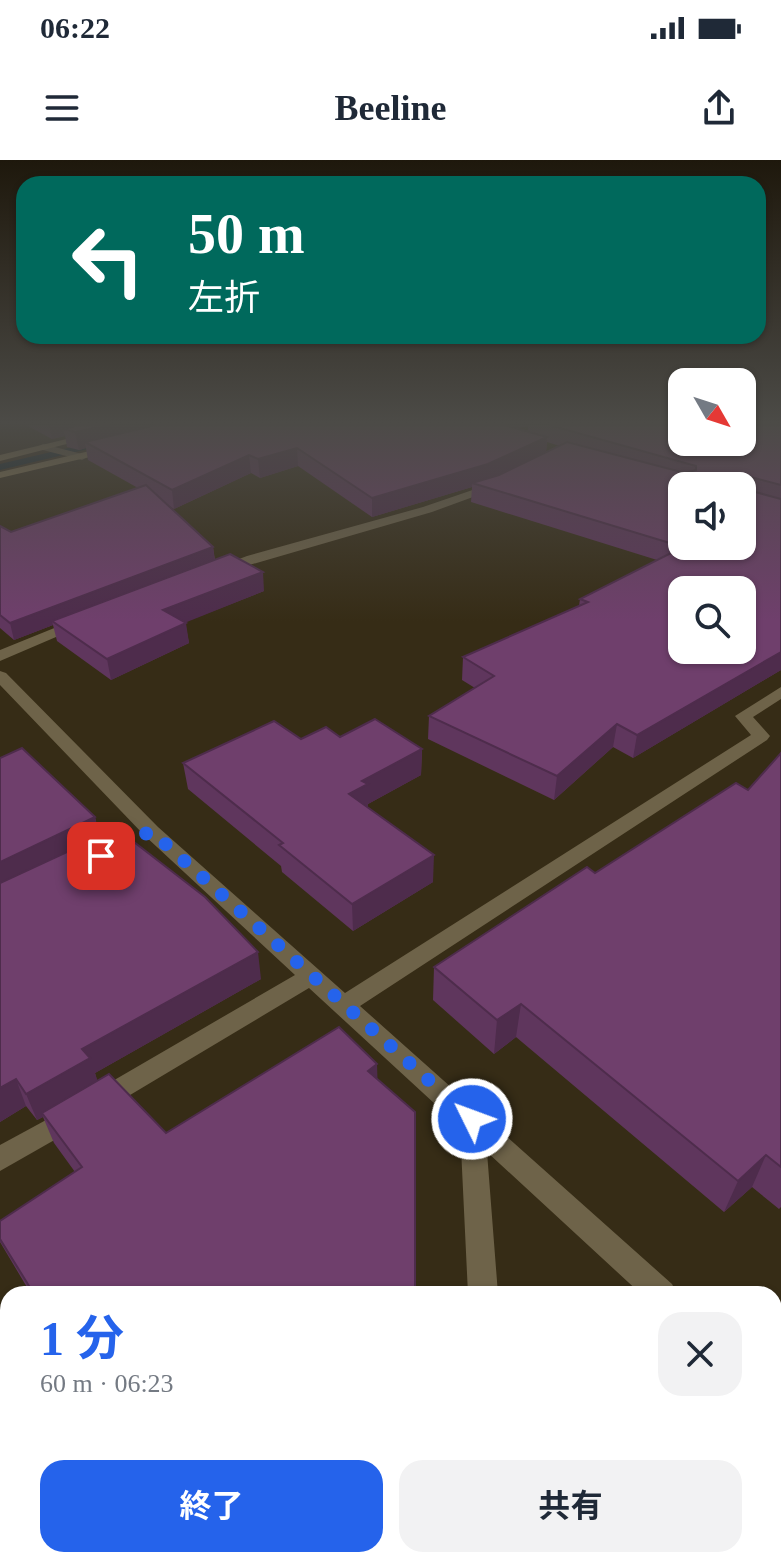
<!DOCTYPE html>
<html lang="ja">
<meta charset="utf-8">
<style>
:root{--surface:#fff;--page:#f2f2f3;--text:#1f2937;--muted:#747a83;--accent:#2563eb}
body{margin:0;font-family:"Times New Roman","Noto Sans JP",serif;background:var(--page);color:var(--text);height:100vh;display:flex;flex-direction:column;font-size:30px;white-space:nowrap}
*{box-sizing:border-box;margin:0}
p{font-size:26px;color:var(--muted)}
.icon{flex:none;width:44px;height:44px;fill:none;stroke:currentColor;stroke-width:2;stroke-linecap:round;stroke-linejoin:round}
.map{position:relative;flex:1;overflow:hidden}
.details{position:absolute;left:0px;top:1126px;width:782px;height:282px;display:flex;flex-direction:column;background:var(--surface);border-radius:24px 24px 0 0;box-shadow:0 2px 6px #0004}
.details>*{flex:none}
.guide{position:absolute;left:16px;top:16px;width:750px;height:168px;border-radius:24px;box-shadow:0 2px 6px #0004;background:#00695c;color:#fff;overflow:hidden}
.needle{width:52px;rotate:129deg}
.buttons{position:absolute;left:668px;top:208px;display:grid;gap:16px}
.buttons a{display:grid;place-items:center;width:88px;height:88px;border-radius:16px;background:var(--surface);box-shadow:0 2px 6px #0004;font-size:40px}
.pin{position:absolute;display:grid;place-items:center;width:68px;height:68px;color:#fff;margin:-34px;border-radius:16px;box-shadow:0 4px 12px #0006}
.me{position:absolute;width:88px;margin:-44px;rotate:312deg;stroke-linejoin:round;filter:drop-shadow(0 0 6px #0008)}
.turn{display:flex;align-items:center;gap:28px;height:168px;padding:0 40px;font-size:36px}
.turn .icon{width:104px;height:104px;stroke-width:2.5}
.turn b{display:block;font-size:56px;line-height:68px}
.round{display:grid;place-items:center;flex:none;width:84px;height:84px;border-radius:24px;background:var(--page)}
.headline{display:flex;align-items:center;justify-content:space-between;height:136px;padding:0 40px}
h1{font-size:48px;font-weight:700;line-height:60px;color:var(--accent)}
.button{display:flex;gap:16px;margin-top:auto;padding:16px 40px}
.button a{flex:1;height:92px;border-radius:24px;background:var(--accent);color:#fff;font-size:32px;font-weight:700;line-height:92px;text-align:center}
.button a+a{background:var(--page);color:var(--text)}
.status{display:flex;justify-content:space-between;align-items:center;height:56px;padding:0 40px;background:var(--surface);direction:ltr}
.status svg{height:22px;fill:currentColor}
header{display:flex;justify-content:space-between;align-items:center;height:104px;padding:0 40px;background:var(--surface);font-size:36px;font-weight:700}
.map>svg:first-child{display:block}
</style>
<div class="status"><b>06:22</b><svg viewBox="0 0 49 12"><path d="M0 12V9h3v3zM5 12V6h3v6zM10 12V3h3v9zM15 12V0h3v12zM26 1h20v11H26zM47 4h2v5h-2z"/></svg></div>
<header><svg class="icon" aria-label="menu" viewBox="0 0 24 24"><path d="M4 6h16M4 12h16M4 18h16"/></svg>Beeline<svg class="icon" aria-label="share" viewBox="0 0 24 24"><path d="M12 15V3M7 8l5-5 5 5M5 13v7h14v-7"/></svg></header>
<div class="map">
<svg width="781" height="1407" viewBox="0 0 781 1407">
<rect width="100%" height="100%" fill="#362c16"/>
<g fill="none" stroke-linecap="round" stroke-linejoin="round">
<polygon fill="#07212c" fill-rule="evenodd" points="98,281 101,282 101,286 0,310 0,304"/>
<g fill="#6e6349" fill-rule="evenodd">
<polygon points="43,284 86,295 88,297 82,300 39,289 37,287"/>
<polygon points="493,323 503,326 432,352 222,413 210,410 247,396 423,347"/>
<polygon points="79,458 86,462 84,465 0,501 0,490"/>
<polygon points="0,511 6,513 158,667 345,833 751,575 735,556 781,527 781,539 753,557 770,576 767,580 360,846 672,1124 677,1134 641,1134 487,992 498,1134 468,1134 460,967 309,828 110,947 101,951 92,947 88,940 92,933 295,815 144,675 0,525"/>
<polygon points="70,947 79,950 83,958 79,966 0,1011 0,985"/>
<polygon points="781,1150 781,1187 774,1190 774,1153"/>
<polygon points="482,1400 516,1400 517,1407 481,1407"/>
<polygon points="593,1400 630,1400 628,1407 590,1407"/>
</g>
<g fill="#928156" fill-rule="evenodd">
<polygon points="125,265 141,265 0,301 0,295"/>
<polygon points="111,286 117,289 115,291 0,318 0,312"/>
</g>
</g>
<g fill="#5f365d" fill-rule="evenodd">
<path d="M26,265H781V510L633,598L613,587L554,640L428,579L429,556L475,528L462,520L463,497L579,446L580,439L657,400L471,342L472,327L372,357L298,306L260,318L251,313L174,349L169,346L213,387L215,400L264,431L185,462L189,483L111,520L57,481L53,465L14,480L0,468V366L11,372L138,328L88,300L86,288L79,290L67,287L65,276L52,279ZM528,266V271L518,268ZM547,282L560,286L546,292Z"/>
<polygon points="340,577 422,589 421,615 368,644 368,647 433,722 353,771 282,712 281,706 188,629 183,603"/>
<polygon points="781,593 781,1047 779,1049 752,1027 724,1052 516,877 494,894 433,840 434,807 595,713 748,630"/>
<polygon points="0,598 95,657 100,677 261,819 95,913 97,921 166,973 377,919 415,1134 31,1134 0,1082 0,1061 75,1012 54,983 43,957 37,960 26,946 0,962"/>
<polygon points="206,1400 413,1400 413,1407 211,1407"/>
</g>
<g fill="#4e2c4c">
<polygon points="49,265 186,265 85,282 86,288 79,290 75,272 63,269 65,276 52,279"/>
<polygon points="506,265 528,265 528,266 505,271"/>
<polygon points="547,277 546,295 487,322 472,323 472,327 372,357 372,338"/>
<polygon points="297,288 298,306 260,318 258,299"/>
<polygon points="249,295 251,313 174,349 172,330"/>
<polygon points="213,387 215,403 52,461 53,465 14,480 10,463"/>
<polygon points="263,412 264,431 167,470 163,450"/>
<polygon points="186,463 189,483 111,520 107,499"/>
<polygon points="781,492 781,510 633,598 637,575"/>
<polygon points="617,564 613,587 554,640 557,616"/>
<polygon points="422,589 421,615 368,644 368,651 349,634 362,621"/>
<polygon points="95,657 101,684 0,734 0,702"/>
<polygon points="434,695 433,722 353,771 352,744"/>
<polygon points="258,792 261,819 95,913 99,925 42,953 43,957 37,960 26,934 82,889"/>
<polygon points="521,844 516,877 494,894 497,860"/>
<polygon points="377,904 378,935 368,911"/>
<polygon points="16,919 26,946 0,962 0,928"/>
<polygon points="766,995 752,1027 724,1052 738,1021"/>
<polygon points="404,1400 413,1400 413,1407 399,1407"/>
</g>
<g fill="#6f3f6c" stroke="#4e2c4c" stroke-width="2" fill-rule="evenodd">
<polygon points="80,265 109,265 75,272 63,269"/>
<polygon points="156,265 504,265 547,277 488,304 372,338 297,288 258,299 249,295 172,330 85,282"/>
<path d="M549,265H682V282H742V265H781V325L747,316L743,319L744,329L781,339V492L637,575L617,564L557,616L429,556L494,516L463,497L588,442L580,439L683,387L472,323L499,315L567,282L685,313L696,310V306ZM682,326H742V386H682ZM682,430H742V490H682Z"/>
<polygon points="146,325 213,387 10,463 0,455 0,366 11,372"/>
<polygon points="230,394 263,412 163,450 186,463 107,499 52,461"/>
<polygon points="375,559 422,589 362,621 368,624 349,634 434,695 352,744 279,685 283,683 183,603 274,561 301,579 326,567 340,577"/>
<polygon points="22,588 95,657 0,702 0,598"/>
<polygon points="781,593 781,1007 766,995 738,1021 521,844 497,860 434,807 587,707 595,713 736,623 748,630"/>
<polygon points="110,672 122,683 130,679 205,737 258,792 82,889 90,898 26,934 16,919 0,928 0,723"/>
<polygon points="339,867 377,904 368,911 415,952 415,1134 34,1134 0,1079 0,1061 82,1007 42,953 109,914 166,973"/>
<polygon points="214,1400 404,1400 399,1407 220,1407"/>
</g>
<linearGradient id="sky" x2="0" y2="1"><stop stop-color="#1e180c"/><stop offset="0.57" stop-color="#4c4b47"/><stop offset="1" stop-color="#4c4b47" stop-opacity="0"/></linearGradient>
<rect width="781" height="461" fill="url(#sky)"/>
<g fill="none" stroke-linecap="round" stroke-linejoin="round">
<polyline stroke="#2563eb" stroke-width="14" stroke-dasharray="0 25.2" points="101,696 151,671 472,959"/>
</g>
</svg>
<div class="buttons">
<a><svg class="needle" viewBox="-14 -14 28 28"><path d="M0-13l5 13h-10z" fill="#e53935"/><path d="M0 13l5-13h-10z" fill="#747a83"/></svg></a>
<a><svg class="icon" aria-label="sound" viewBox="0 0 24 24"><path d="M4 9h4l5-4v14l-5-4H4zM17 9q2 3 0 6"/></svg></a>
<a><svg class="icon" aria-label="search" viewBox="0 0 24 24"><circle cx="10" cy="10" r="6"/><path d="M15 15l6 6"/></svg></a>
</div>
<div class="pin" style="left:101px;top:696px;background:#d93025"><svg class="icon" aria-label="arrive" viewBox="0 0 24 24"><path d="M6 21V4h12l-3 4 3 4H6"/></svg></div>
<svg class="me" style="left:472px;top:959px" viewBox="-20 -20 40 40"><circle r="17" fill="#2563eb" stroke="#fff" stroke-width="3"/><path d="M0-11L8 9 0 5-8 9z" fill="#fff"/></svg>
<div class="guide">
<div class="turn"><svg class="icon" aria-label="left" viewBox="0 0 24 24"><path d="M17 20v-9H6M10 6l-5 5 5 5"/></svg><div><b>50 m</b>左折</div></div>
</div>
<section class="details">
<div class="headline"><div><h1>1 分</h1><p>60 m · 06:23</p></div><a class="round"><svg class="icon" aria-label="close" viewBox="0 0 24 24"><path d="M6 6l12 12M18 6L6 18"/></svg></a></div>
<div class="button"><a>終了</a><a>共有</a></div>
</section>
</div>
